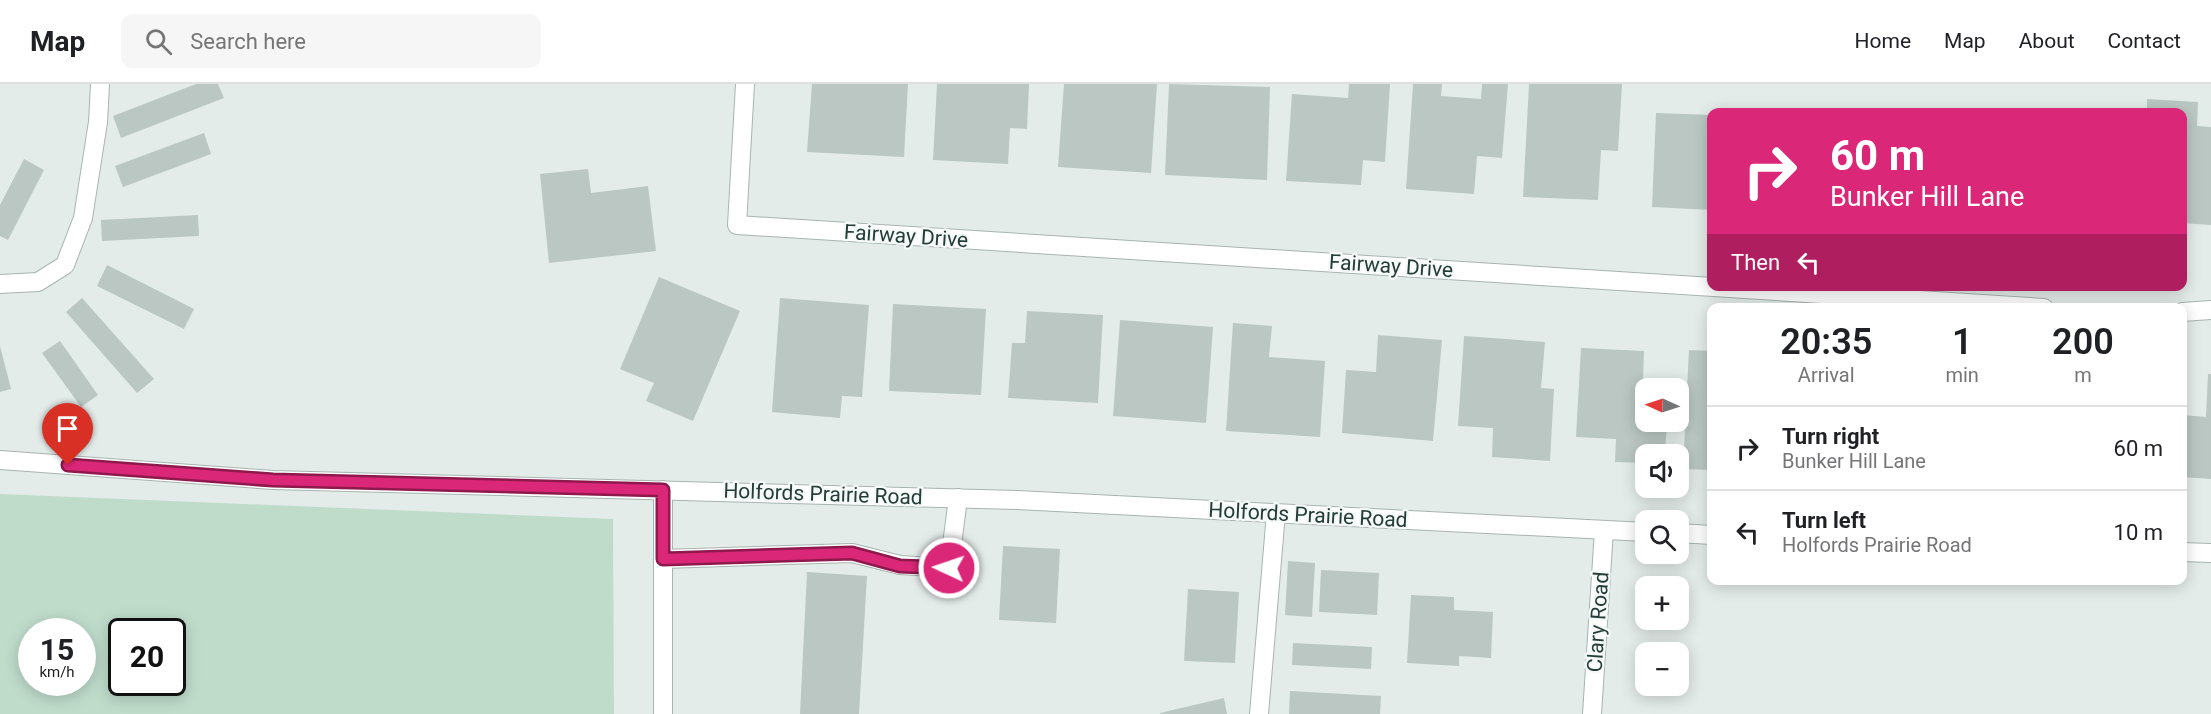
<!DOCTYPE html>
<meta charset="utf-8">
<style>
:root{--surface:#fff;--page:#f6f6f6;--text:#202124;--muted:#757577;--line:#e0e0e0}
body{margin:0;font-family:Roboto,sans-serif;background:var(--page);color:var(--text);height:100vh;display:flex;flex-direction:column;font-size:22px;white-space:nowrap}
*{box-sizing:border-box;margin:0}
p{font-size:20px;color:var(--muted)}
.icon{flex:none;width:33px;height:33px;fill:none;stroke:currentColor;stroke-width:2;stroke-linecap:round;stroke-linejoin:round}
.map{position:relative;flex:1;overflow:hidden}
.panel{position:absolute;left:1707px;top:219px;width:480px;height:282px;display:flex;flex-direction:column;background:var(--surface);border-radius:12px;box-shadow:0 3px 15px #0003}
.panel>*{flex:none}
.guide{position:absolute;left:1707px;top:24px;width:480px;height:183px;border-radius:12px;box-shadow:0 3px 15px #0003;background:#db2777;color:#fff;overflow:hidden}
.needle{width:39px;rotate:273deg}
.fabs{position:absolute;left:1635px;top:294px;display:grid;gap:12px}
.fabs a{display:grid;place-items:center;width:54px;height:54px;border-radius:12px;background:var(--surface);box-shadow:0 3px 15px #0003;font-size:30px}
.speed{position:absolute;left:18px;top:534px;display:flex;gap:12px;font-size:30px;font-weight:700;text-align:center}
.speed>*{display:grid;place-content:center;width:78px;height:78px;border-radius:50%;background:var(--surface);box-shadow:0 3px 15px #0003;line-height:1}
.speed small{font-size:15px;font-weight:400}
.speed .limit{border:3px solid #111;border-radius:9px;background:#fff;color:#111}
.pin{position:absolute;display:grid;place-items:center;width:51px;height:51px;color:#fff;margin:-62px -26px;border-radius:50% 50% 50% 0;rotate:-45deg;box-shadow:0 0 6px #0007}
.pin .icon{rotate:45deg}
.me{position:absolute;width:66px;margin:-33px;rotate:273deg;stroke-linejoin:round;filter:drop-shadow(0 0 4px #0008)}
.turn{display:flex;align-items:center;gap:21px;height:126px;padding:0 24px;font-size:27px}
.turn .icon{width:78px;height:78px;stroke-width:2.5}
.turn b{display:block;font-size:42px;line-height:51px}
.then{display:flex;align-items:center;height:57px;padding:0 24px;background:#0003;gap:12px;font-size:22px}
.eta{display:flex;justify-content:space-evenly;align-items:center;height:102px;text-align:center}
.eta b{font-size:36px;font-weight:600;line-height:42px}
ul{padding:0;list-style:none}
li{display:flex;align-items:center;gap:18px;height:84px;padding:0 24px;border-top:2px solid var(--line)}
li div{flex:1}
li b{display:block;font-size:22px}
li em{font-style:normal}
header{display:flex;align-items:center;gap:36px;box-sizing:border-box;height:84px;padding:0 30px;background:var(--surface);border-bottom:2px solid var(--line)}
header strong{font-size:28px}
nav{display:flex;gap:33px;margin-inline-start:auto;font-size:21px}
.search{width:420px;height:54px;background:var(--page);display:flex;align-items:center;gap:15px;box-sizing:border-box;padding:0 21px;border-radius:12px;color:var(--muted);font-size:22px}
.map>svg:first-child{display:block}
</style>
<header>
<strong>Map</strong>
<div class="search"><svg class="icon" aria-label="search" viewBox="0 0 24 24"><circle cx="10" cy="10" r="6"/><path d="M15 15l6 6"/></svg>Search here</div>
<nav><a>Home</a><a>Map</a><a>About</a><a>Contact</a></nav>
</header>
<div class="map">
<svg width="2211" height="630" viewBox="0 0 2211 630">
<rect width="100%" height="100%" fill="#e4ecea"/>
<path fill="#bfdccb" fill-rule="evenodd" d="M0,410L613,435L614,630H0ZM32,548H82V598H32ZM122,548H172V598H122Z"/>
<g fill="#bac7c3">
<polygon points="196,0 218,0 224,14 121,54 113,32"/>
<polygon points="812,0 908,0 904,73 807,68"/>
<polygon points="937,0 1029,0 1027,45 1010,44 1008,80 933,76"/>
<polygon points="1064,0 1157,0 1151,89 1058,83"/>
<polygon points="1169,0 1270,3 1267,96 1165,91"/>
<polygon points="1349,0 1390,0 1385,78 1363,76 1361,101 1286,97 1292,10 1348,14"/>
<polygon points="1413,0 1442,0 1441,12 1481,15 1482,0 1508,0 1502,74 1477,72 1474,110 1406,105"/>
<polygon points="1529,0 1622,0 1618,67 1601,66 1598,116 1523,113"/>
<polygon points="2147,15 2198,18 2197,42 2211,43 2211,141 2182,139 2182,28 2147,28"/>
<polygon points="1767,24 1811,27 1811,28 1767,28"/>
<polygon points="1656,29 1712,31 1712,126 1652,123"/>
<polygon points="204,49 211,70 123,103 115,82"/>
<polygon points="24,75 44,86 8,156 0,152 0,121"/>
<polygon points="588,85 591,109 648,102 656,167 549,179 540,90"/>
<polygon points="198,131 199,152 102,157 101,136"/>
<polygon points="107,181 194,225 184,245 97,202"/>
<polygon points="659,193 740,227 693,337 646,317 654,299 620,285"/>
<polygon points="82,214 154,295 137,309 66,228"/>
<polygon points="780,214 869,221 862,313 842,312 840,334 772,328"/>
<polygon points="893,220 986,225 981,311 889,307"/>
<polygon points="1027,227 1103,231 1098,319 1008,314 1012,259 1025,259"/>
<polygon points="1120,236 1213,243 1206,339 1113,332"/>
<polygon points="1233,239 1272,242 1269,273 1325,277 1320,353 1226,347"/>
<polygon points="1378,251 1442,256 1433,357 1342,349 1346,286 1376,288"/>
<polygon points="1464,252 1545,258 1541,304 1554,305 1550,377 1492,373 1493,344 1458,342"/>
<polygon points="60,257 98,311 81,323 42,269"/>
<polygon points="0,262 11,305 0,308"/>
<polygon points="1581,264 1644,267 1643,299 1669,301 1668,304 1646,304 1646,338 1667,338 1665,370 1646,370 1646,379 1615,378 1616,355 1576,353"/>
<polygon points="1689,266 1712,267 1712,386 1683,385"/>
<polygon points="2208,290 2211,290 2211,395 2182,393 2182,331 2206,333"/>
<polygon points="1003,462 1060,465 1056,539 999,536"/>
<polygon points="1288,477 1315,479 1312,533 1285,531"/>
<polygon points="1321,486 1379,489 1377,531 1319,528"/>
<polygon points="807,488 867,492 859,630 800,630"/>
<polygon points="1188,505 1239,508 1235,579 1184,577"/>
<polygon points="1411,511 1454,513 1454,526 1493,528 1491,574 1459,572 1459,582 1407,579"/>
<polygon points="1293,559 1372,563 1371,585 1292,581"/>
<polygon points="1290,607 1381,612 1380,630 1289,630"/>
<polygon points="1224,614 1227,630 1160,630 1160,629"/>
</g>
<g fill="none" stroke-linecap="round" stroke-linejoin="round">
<defs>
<g id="lane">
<polyline points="663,475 852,469 900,481 949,484 958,414"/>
<polyline points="1259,630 1276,429"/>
</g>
<g id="street">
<polyline points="745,0 737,141 2044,224"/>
<polyline points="0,200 38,198 65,181 83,134 98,38 100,0"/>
<polyline points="2182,228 2211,226"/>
<polyline points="0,376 273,396 1017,416 1646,448"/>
<polyline points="663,406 663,630"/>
<polyline points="1678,449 1712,451"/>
<polyline points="2182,468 2211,469"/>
<polyline points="1592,630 1604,446"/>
</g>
</defs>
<use href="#lane" stroke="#a7b4b1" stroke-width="20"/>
<use href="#street" stroke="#a7b4b1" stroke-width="20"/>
<use href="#lane" stroke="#fff" stroke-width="18"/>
<use href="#street" stroke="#fff" stroke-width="18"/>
</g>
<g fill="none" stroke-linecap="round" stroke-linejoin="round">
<defs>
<polyline id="route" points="68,381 273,396 663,406 663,475 852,469 900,482 949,484"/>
</defs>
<use href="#route" stroke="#8e194d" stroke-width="15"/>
<use href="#route" stroke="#db2777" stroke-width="10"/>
</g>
<g text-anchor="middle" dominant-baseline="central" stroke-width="4.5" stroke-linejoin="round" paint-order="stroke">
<g font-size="21" fill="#253d39" stroke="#f5f9f7">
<text transform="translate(906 152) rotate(4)">Fairway Drive</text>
<text transform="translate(1391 182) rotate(4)">Fairway Drive</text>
<text transform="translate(823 410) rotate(2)">Holfords Prairie Road</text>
<text transform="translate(1308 431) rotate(3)">Holfords Prairie Road</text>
<text transform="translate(1598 538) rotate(-86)">Clary Road</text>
</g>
</g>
</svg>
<div class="fabs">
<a><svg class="needle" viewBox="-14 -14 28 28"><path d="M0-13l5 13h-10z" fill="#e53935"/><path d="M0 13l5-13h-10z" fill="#757577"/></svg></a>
<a><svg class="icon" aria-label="sound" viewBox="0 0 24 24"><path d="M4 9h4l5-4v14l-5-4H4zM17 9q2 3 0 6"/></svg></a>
<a><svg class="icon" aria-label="search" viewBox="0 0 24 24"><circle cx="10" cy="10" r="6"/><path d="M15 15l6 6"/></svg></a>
<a>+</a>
<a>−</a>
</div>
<div class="speed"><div>15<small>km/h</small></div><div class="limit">20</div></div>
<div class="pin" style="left:68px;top:381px;background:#d93025"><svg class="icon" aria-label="arrive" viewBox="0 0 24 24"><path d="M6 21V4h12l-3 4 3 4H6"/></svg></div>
<svg class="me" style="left:949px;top:484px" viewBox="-20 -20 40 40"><circle r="17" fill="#db2777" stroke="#fff" stroke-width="3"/><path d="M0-11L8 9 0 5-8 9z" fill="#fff"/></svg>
<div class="guide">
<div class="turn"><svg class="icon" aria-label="right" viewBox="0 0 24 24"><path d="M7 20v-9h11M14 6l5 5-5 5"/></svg><div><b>60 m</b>Bunker Hill Lane</div></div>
<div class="then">Then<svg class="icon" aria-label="left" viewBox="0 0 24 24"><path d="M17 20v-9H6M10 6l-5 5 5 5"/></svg></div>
</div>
<section class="panel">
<div class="eta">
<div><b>20:35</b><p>Arrival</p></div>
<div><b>1</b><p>min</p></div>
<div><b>200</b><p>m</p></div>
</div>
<ul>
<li><svg class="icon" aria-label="right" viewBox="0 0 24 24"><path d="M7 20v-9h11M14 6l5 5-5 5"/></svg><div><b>Turn right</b><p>Bunker Hill Lane</p></div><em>60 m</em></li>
<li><svg class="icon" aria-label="left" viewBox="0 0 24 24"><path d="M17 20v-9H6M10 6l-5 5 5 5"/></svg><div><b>Turn left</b><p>Holfords Prairie Road</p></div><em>10 m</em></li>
</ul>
</section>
</div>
